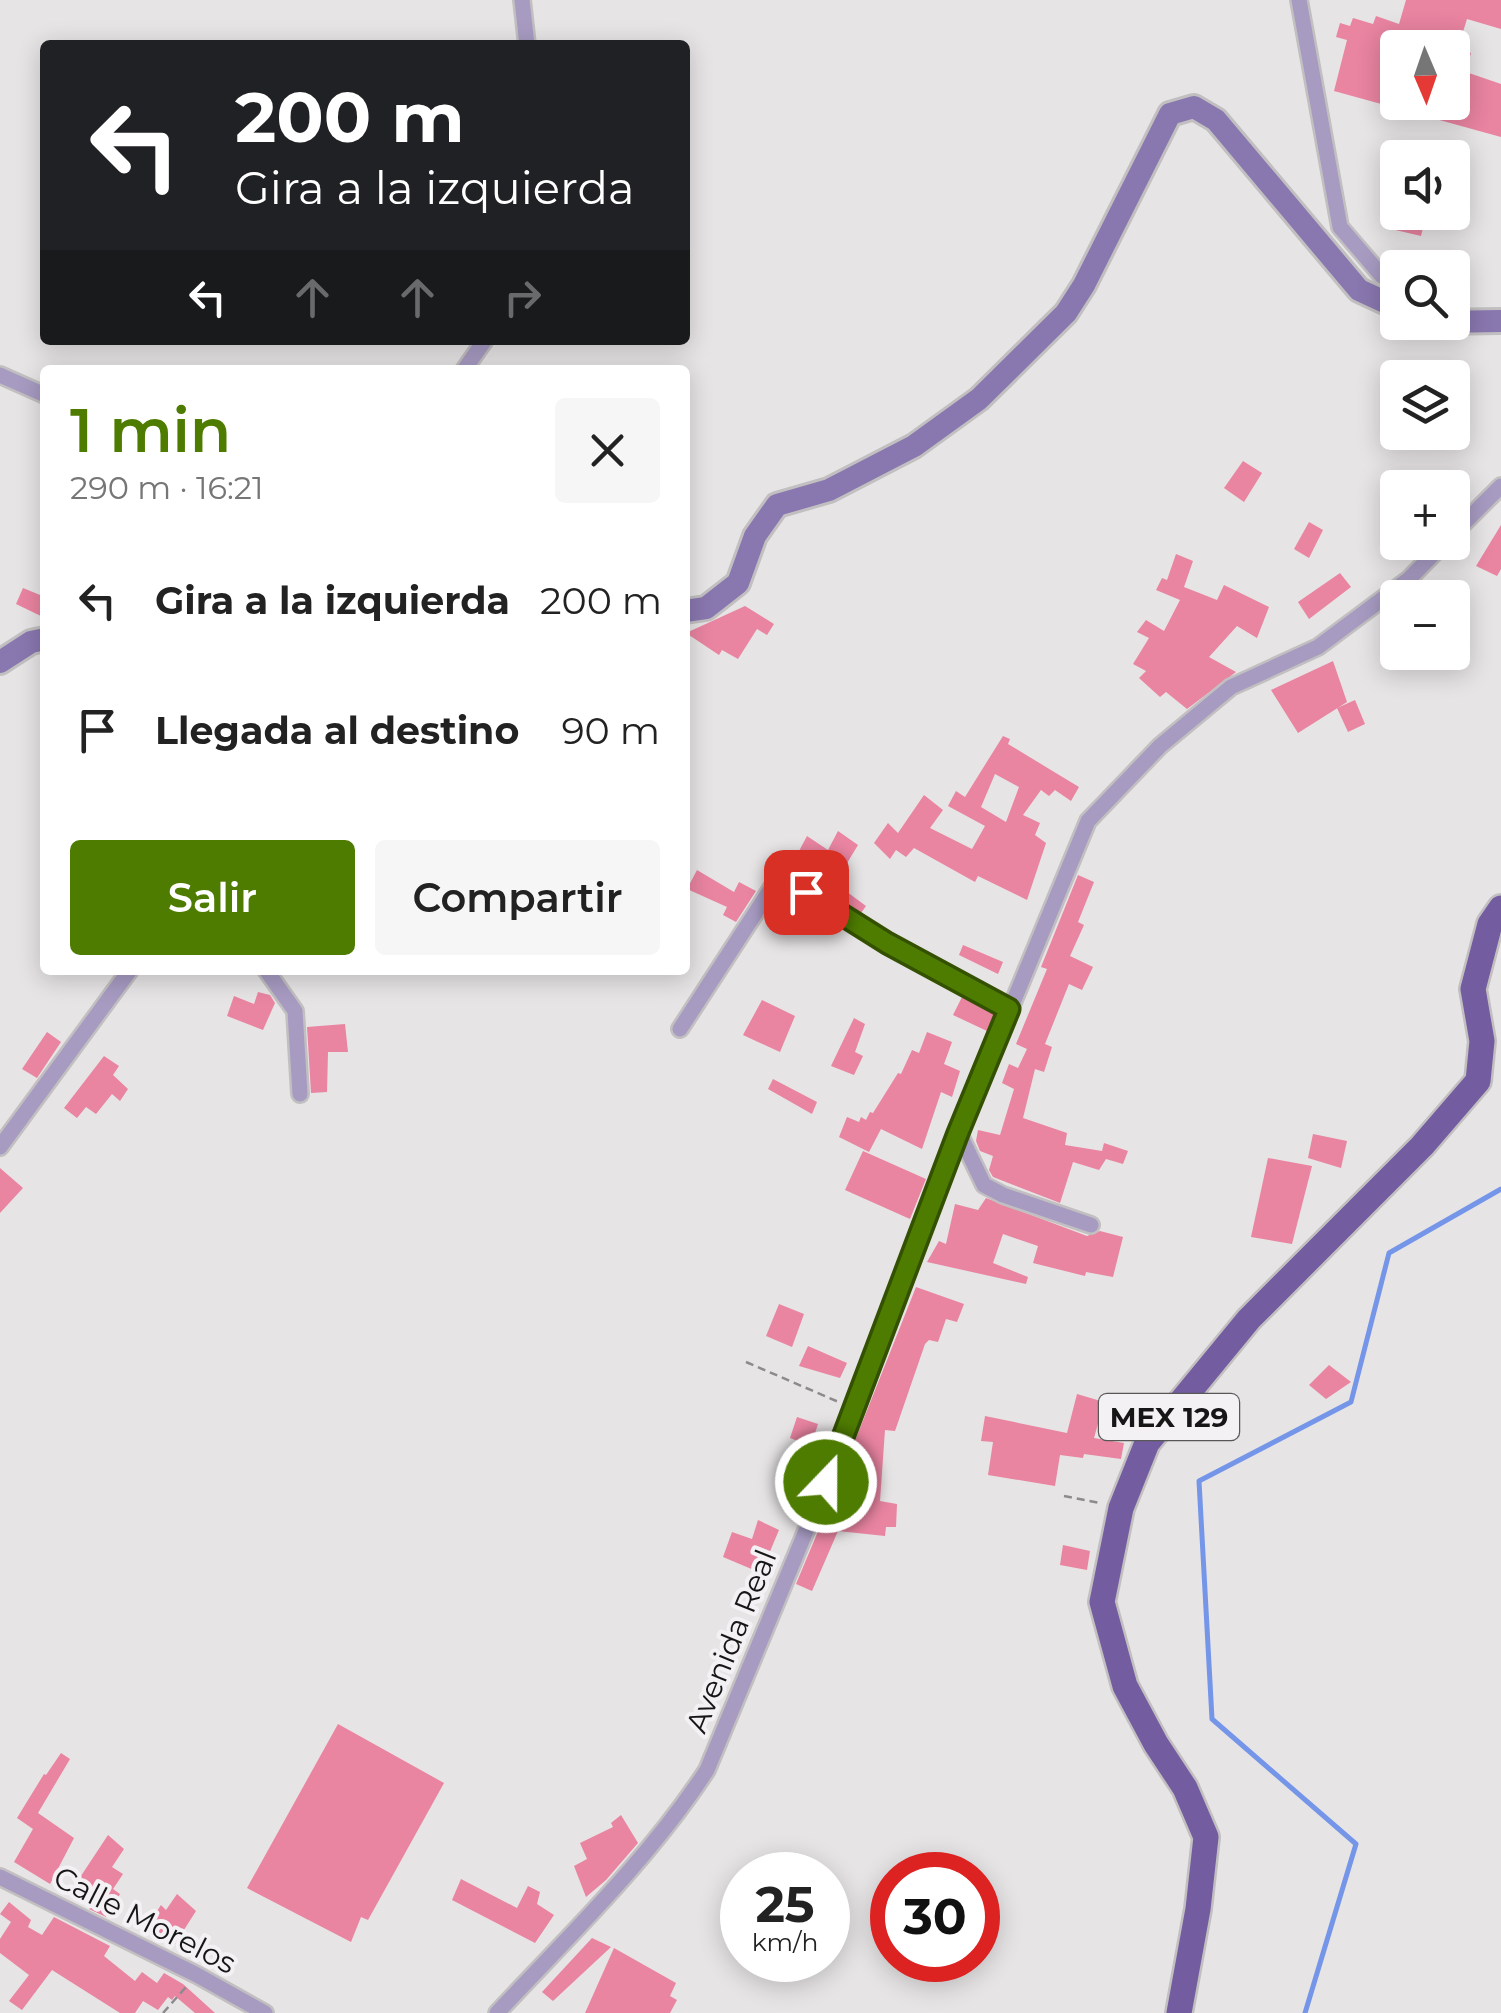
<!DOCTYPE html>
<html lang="es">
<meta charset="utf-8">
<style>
:root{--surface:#fff;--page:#f6f6f6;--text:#222;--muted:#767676;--accent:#4e7c00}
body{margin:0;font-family:Montserrat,sans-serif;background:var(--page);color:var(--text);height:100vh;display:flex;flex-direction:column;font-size:38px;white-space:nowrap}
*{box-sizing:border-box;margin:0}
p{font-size:32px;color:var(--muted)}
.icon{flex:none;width:55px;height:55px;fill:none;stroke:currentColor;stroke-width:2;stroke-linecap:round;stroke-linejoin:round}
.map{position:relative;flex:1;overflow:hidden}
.side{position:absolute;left:40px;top:365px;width:650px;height:610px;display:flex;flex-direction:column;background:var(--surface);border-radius:10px;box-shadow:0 5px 25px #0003}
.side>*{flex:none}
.banner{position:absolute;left:40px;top:40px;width:650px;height:305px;border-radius:10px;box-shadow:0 5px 25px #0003;background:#202124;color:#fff;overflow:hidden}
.needle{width:65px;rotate:178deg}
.tools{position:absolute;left:1380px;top:30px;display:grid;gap:20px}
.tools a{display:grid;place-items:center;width:90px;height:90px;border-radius:10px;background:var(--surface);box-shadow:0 5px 25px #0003;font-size:50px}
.speed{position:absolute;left:720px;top:1852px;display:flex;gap:20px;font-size:50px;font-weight:700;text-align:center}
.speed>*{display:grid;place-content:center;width:130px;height:130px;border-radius:50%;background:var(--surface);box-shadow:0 5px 25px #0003;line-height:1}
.speed small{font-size:25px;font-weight:400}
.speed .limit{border:15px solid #d22;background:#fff;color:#111}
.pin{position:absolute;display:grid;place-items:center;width:85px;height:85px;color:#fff;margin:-42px;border-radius:20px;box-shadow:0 5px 15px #0006}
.me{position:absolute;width:110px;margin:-55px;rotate:22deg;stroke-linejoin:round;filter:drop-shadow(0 0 8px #0008)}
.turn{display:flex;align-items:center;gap:35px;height:210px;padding:0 30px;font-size:45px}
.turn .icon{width:130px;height:130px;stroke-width:2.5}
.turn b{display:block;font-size:70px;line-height:85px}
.lanes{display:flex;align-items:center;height:95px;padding:0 30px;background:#0003;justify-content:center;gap:50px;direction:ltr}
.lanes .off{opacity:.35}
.round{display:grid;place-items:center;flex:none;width:105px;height:105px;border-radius:10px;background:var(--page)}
.headline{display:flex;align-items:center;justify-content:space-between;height:170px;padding:0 30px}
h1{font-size:60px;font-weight:600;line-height:75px;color:var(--accent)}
.action{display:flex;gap:20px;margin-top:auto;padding:20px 30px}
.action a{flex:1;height:115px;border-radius:10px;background:var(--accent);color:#fff;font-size:40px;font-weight:600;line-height:115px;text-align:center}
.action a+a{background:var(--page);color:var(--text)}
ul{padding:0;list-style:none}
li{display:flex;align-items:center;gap:30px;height:130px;padding:0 30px}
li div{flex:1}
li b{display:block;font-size:38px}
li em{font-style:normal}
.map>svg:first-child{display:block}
</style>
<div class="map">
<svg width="1501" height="2013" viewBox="0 0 1501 2013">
<rect width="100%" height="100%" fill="#e7e4e6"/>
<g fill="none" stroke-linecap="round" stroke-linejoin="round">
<polyline stroke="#7596e8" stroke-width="5" points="1305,2013 1356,1844 1212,1719 1199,1481 1351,1402 1389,1253 1501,1189"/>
</g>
<g fill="#e984a1" fill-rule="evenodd">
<polygon points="1406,0 1501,0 1501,29 1467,19 1458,48 1398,48 1398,102 1452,102 1452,48 1471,53 1466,72 1501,84 1501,137 1334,91 1347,40 1336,37 1340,23 1350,26 1353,18 1373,24 1376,16 1399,24"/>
<polygon points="1391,212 1427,212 1421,236 1387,228"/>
<polygon points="1243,461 1262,473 1244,502 1224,488"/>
<polygon points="1309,522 1323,530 1309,558 1294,549"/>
<polygon points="1501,525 1501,569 1497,576 1476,566"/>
<polygon points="1176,554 1193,561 1184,587 1217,600 1224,585 1269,607 1257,638 1237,626 1209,657 1236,672 1187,709 1166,692 1160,697 1139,678 1146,671 1133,664 1149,638 1137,632 1146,620 1164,631 1180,600 1156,590 1162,578 1167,580"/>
<polygon points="1340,573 1351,587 1309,619 1298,602"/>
<polygon points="23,588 45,597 45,618 16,604"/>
<polygon points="745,606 774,624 767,635 757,629 738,659 722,650 719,655 686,633"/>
<polygon points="1333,661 1347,702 1298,733 1271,690"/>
<polygon points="1355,700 1365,724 1348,732 1337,708"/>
<path d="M1003,736L1010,739L1008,744L1079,787L1071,801L1055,790L1049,796L1041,790L1023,815L1040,823L1035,835L1046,843L1027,900L978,876L975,882L914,848L906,857L896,850L890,859L874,843L888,823L898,833L924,795L943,810L930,828L972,849L985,826L948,806L956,791L965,797ZM995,774L1019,787L1006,822L981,807Z"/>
<polygon points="838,831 858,845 835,883 866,906 861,913 790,868 807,836 828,850"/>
<polygon points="697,870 734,892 739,882 756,891 736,922 723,915 727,907 687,889"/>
<polygon points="1078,875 1094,882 1078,922 1084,925 1070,956 1093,967 1082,990 1069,984 1045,1044 1052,1047 1044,1072 1035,1069 1023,1118 1067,1133 1065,1145 1102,1151 1104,1143 1128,1151 1123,1164 1106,1159 1099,1170 1073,1162 1060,1203 993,1177 989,1170 993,1156 980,1151 976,1141 978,1130 1000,1135 1014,1089 1002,1083 1009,1064 1018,1068 1027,1049 1016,1044 1047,969 1041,967"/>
<polygon points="790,895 822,915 815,935 806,930 802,934 788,926 793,913 784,907"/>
<polygon points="963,945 1003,962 998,974 959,955"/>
<polygon points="258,992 270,995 275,1003 263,1030 227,1016 234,996 254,1004"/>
<polygon points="962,997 994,1014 987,1031 953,1015"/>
<polygon points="762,1000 795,1016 780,1052 743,1035"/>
<polygon points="854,1018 865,1024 855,1052 863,1056 854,1075 831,1066"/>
<polygon points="345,1024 348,1052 328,1052 327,1092 311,1093 307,1027"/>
<polygon points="47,1032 61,1042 37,1078 22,1069"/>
<polygon points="927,1032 952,1042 944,1064 960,1071 952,1097 941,1092 922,1149 881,1129 869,1152 839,1137 847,1117 859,1122 861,1117 866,1120 870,1112 873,1113 898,1073 901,1074 912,1050 919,1053"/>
<polygon points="104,1056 119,1066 113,1075 128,1089 120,1101 112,1094 96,1114 86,1107 77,1118 64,1108"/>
<polygon points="773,1079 817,1102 812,1114 768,1089"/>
<polygon points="1313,1134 1347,1141 1341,1168 1308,1158"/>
<polygon points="863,1151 926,1179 910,1219 845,1190"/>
<polygon points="1268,1158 1312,1166 1292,1244 1251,1237"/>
<polygon points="0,1168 23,1188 0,1213"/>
<polygon points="986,1198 1087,1236 1100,1231 1123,1237 1113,1277 1086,1272 1085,1276 1033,1263 1038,1246 1003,1234 993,1263 1028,1277 1026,1284 927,1262 939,1241 946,1244 955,1204 978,1210"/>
<polygon points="916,1287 964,1304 957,1322 946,1319 938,1342 929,1340 925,1344 895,1431 885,1430 880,1501 897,1504 896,1527 886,1527 885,1536 838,1531 812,1591 796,1584 834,1493 844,1495 847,1461"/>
<polygon points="779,1304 804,1314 792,1347 766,1336"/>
<polygon points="808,1346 847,1363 840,1378 799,1366"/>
<polygon points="1329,1365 1351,1382 1326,1399 1309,1385"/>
<polygon points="1077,1394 1104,1402 1094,1438 1124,1443 1121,1459 1084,1454 1083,1458 1060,1455 1055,1486 988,1475 993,1442 981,1441 985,1416 1067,1433"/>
<polygon points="797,1417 818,1424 811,1446 790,1438"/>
<polygon points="758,1520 779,1530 761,1573 723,1557 732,1532 752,1539"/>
<polygon points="1063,1545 1090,1551 1087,1570 1060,1565"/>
<polygon points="338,1724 444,1783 368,1920 361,1917 351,1942 247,1888"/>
<polygon points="61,1753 70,1759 38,1813 74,1838 50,1884 14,1862 33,1829 17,1818 44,1774 46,1775"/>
<polygon points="621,1815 638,1843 606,1880 586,1897 574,1866 587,1859 580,1843 613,1827 611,1823"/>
<polygon points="108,1835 124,1849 112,1867 123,1874 113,1889 120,1894 106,1917 89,1909 96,1899 75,1885"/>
<polygon points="461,1879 517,1908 528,1886 540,1892 537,1904 554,1915 535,1943 452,1900"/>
<polygon points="177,1894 196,1911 175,1944 147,1926 161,1905 166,1910"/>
<polygon points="9,1902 31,1920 28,1927 42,1935 54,1917 110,1946 104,1956 135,1981 142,1972 157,1983 164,1973 183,1984 215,2013 195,2013 175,1996 172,2000 168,1997 158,2010 143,2001 135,2013 120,2013 52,1970 22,2010 9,2001 29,1975 0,1953 0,1939 11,1922 0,1914"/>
<polygon points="592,1938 611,1947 553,2001 542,1992"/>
<polygon points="614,1948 676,1983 670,1996 677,2000 670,2013 585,2013"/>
</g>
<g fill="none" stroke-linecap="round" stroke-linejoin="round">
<defs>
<g id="street">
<polyline points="522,0 527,45"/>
<polyline points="1299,0 1340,227 1382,276 1398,285"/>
<polyline points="464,370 485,340"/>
<polyline points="0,375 45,395"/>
<polyline points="1452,535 1501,486"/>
<polyline points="266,970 295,1011 300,1094"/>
<polyline points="680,1029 780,875 887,943 1009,1009"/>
<polyline points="959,1133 984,1185 1003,1195 1091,1225"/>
<polyline points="0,1147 130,970"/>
<polyline points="0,1877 197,1975 265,2013"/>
<path d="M497,2013C570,1935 648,1860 707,1770L856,1410L959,1133L1088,821L1160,746L1231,687L1318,647L1409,579L1445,542"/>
</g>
<g id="secondary">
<polyline points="1437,322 1501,321"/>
<polyline points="685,611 706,608 738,583 755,536 777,505 829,490 914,446 979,399 1066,313 1084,285 1170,114 1194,107 1216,120 1359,290 1398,308"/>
<polyline points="0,662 31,642 45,639"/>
</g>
<polyline id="primary" points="1179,2013 1198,1909 1206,1837 1185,1788 1156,1744 1125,1686 1102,1602 1121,1508 1147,1443 1249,1319 1422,1146 1478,1081 1482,1041 1473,989 1490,924 1501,908"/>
</defs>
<use href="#street" stroke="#c2bfc1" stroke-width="20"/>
<use href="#secondary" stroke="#c2bfc1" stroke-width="28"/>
<use href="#primary" stroke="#c2bfc1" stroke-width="30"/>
<g stroke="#8c8a8c" stroke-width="2.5" stroke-dasharray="8 5" stroke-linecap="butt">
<polyline points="746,1362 841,1403"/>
<polyline points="1064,1496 1100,1503"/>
<polyline points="163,2013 186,1987"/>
</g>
<use href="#street" stroke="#a79bc2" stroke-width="15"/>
<use href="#secondary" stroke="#8977af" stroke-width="22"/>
<use href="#primary" stroke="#745ca1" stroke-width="25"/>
</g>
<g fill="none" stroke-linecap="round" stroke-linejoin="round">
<defs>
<polyline id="route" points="806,892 887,943 1009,1009 958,1133 826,1482"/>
</defs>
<use href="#route" stroke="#335100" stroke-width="25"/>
<use href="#route" stroke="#4e7c00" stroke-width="18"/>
</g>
<g text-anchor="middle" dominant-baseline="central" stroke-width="8" stroke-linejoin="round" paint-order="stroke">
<rect fill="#f4f1f4" stroke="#595859" stroke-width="2.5" x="1099" y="1394" width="140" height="46" rx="8"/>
<g font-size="28" font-weight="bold" fill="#171617">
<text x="1169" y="1417">MEX 129</text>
</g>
<g font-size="30" fill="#171617" stroke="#f4f1f4">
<text transform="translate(731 1641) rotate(-68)">Avenida Real</text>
<text transform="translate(145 1920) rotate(27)">Calle Morelos</text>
</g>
</g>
</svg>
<div class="tools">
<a><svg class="needle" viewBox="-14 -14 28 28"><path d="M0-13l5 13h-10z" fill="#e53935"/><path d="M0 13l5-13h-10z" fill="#767676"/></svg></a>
<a><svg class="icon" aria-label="sound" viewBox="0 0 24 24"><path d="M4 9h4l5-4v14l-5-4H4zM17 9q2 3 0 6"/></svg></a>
<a><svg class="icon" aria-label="search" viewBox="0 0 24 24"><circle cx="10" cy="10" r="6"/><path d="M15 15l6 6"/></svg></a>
<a><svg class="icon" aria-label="layers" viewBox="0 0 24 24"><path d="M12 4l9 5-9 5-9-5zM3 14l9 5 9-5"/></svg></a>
<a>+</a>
<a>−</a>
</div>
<div class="speed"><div>25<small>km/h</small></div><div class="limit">30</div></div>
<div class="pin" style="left:806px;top:892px;background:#d93025"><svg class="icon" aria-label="arrive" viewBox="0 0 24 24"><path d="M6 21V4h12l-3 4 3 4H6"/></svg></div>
<svg class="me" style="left:826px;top:1482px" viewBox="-20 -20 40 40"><circle r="17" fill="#4e7c00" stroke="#fff" stroke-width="3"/><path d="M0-11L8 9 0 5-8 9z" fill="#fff"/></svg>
<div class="banner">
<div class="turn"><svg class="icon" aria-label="left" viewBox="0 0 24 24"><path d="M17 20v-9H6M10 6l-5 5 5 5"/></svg><div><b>200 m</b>Gira a la izquierda</div></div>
<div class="lanes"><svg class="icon" aria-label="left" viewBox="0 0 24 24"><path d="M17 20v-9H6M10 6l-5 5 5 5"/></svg><svg class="icon off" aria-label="ahead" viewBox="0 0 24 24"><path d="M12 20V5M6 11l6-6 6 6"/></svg><svg class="icon off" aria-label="ahead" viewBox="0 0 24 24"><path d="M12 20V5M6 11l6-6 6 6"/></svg><svg class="icon off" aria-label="right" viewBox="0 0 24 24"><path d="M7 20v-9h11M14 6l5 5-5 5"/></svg></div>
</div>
<section class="side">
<div class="headline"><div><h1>1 min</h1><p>290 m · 16:21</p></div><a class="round"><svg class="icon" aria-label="close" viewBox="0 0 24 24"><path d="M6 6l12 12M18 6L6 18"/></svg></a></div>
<ul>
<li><svg class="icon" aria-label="left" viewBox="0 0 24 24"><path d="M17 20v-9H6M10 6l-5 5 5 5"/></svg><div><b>Gira a la izquierda</b></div><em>200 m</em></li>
<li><svg class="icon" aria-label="arrive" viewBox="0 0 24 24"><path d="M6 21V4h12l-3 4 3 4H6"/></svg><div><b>Llegada al destino</b></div><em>90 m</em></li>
</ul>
<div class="action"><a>Salir</a><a>Compartir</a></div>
</section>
</div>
